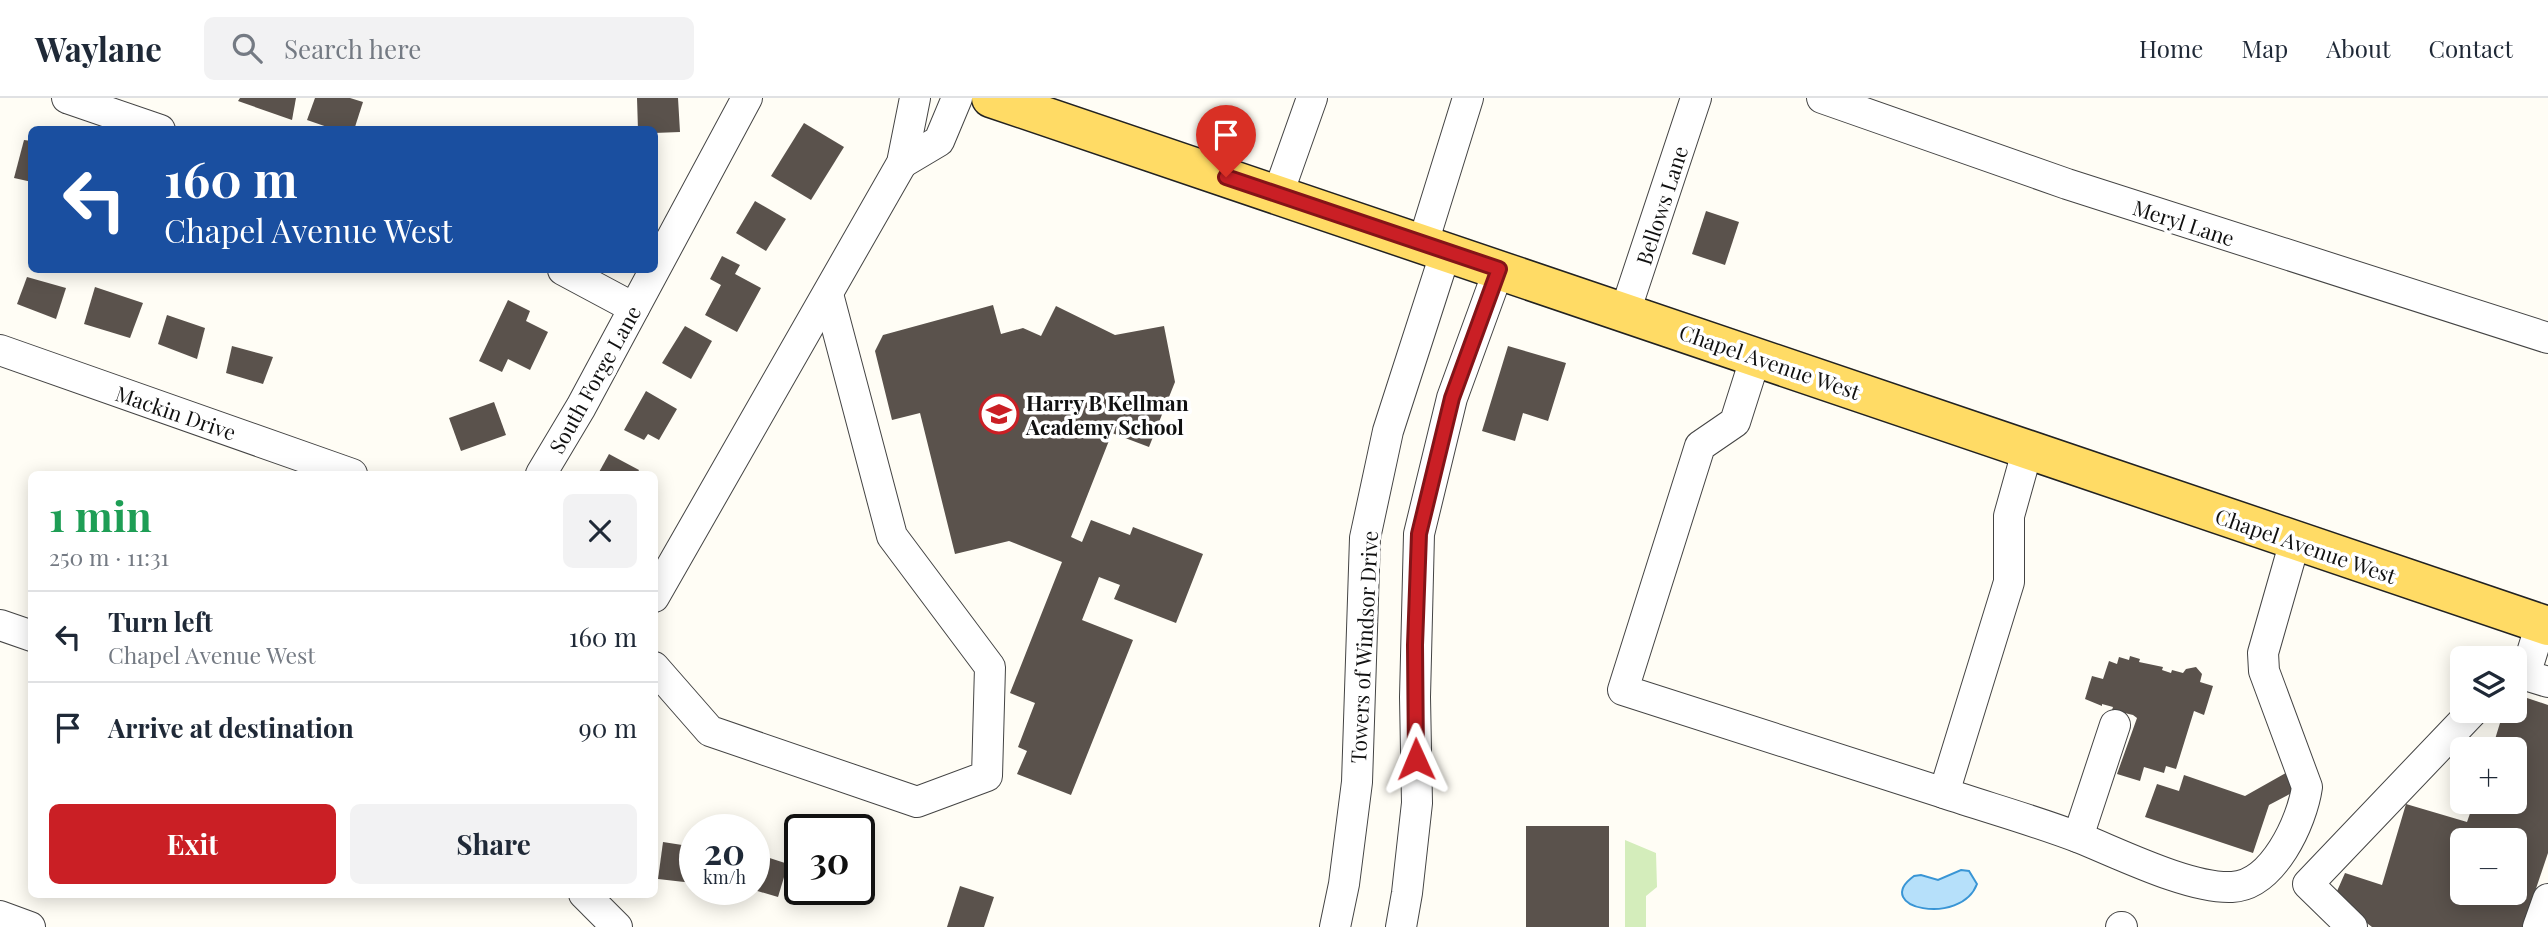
<!DOCTYPE html>
<meta charset="utf-8">
<style>
:root{--surface:#fff;--page:#f2f2f3;--text:#1f2937;--muted:#747a83;--line:#e0e1e3;--accent:#ca1f25}
body{margin:0;font-family:"Playfair Display",serif;background:var(--page);color:var(--text);height:100vh;display:flex;flex-direction:column;font-size:26px;white-space:nowrap}
*{box-sizing:border-box;margin:0}
p{font-size:23px;color:var(--muted)}
.icon{flex:none;width:38px;height:38px;fill:none;stroke:currentColor;stroke-width:2;stroke-linecap:round;stroke-linejoin:round}
.map{position:relative;flex:1;overflow:hidden}
.details{position:absolute;left:28px;top:373px;width:630px;height:427px;display:flex;flex-direction:column;background:var(--surface);border-radius:10px;box-shadow:0 4px 18px #0003}
.details>*{flex:none}
.hud{position:absolute;left:28px;top:28px;width:630px;height:147px;border-radius:10px;box-shadow:0 4px 18px #0003;background:#1a4fa0;color:#fff;overflow:hidden}
.fabs{position:absolute;left:2450px;top:548px;display:grid;gap:14px}
.fabs a{display:grid;place-items:center;width:77px;height:77px;border-radius:10px;background:var(--surface);box-shadow:0 4px 18px #0003;font-size:35px}
.speed{position:absolute;left:679px;top:716px;display:flex;gap:14px;font-size:35px;font-weight:700;text-align:center}
.speed>*{display:grid;place-content:center;width:91px;height:91px;border-radius:50%;background:var(--surface);box-shadow:0 4px 18px #0003;line-height:1}
.speed small{font-size:18px;font-weight:400}
.speed .limit{border:4px solid #111;border-radius:10px;background:#fff;color:#111}
.pin{position:absolute;display:grid;place-items:center;width:60px;height:60px;color:#fff;margin:-72px -30px;border-radius:50% 50% 50% 0;rotate:-45deg;box-shadow:0 0 7px #0007}
.pin .icon{rotate:45deg}
.me{position:absolute;width:77px;margin:-38px;rotate:359deg;stroke-linejoin:round;filter:drop-shadow(0 0 5px #0008)}
.turn{display:flex;align-items:center;gap:24px;height:147px;padding:0 21px;font-size:32px}
.turn .icon{width:91px;height:91px;stroke-width:2.5}
.turn b{display:block;font-size:49px;line-height:60px}
.round{display:grid;place-items:center;flex:none;width:74px;height:74px;border-radius:10px;background:var(--page)}
.headline{display:flex;align-items:center;justify-content:space-between;height:119px;padding:0 21px}
h1{font-size:42px;font-weight:700;line-height:52px;color:#1e9e55}
.cta{display:flex;gap:14px;margin-top:auto;padding:14px 21px}
.cta a{flex:1;height:80px;border-radius:10px;background:var(--accent);color:#fff;font-size:28px;font-weight:700;line-height:80px;text-align:center}
.cta a+a{background:var(--page);color:var(--text)}
ul{padding:0;list-style:none}
li{display:flex;align-items:center;gap:21px;height:91px;padding:0 21px;border-top:2px solid var(--line)}
li div{flex:1}
li b{display:block;font-size:26px}
li em{font-style:normal}
header{display:flex;align-items:center;gap:42px;box-sizing:border-box;height:98px;padding:0 35px;background:var(--surface);border-bottom:2px solid var(--line)}
header strong{font-size:33px}
nav{display:flex;gap:38px;margin-inline-start:auto;font-size:24px}
.search{width:490px;height:63px;background:var(--page);display:flex;align-items:center;gap:18px;box-sizing:border-box;padding:0 24px;border-radius:10px;color:var(--muted);font-size:26px}
.map>svg:first-child{display:block}
</style>
<header>
<strong>Waylane</strong>
<div class="search"><svg class="icon" aria-label="search" viewBox="0 0 24 24"><circle cx="10" cy="10" r="6"/><path d="M15 15l6 6"/></svg>Search here</div>
<nav><a>Home</a><a>Map</a><a>About</a><a>Contact</a></nav>
</header>
<div class="map">
<svg width="2548" height="829" viewBox="0 0 2548 829">
<rect width="100%" height="100%" fill="#fffdf5"/>
<polygon fill="#d4edbb" points="1625,742 1656,755 1657,789 1646,798 1646,829 1625,829"/>
<path fill="#b6e0fa" stroke="#3995d5" stroke-width="2" d="M1961,772L1969,773L1977,786C1961,829 1870,810 1914,778L1921,777L1938,782Z"/>
<g fill="#5a524c" fill-rule="evenodd">
<polygon points="240,0 296,0 292,22 238,3"/>
<polygon points="315,0 350,0 363,4 354,32 336,32 307,22"/>
<polygon points="637,0 678,0 680,34 654,35 654,32 638,32"/>
<polygon points="804,25 844,49 811,102 771,78"/>
<polygon points="24,42 32,43 32,84 14,80"/>
<polygon points="755,103 786,121 766,153 736,135"/>
<polygon points="1706,113 1739,124 1725,167 1692,156"/>
<polygon points="722,158 740,167 735,176 761,190 737,234 705,217 721,187 710,181"/>
<polygon points="27,179 66,190 56,221 17,206"/>
<polygon points="95,189 143,205 130,240 84,226"/>
<polygon points="508,202 530,213 526,223 548,234 530,272 508,261 502,274 479,263"/>
<polygon points="993,207 1001,236 1023,230 1041,238 1056,208 1115,237 1164,228 1175,284 1149,349 1112,335 1071,439 1082,444 1091,422 1130,437 1133,429 1203,456 1176,525 1114,501 1120,487 1099,479 1082,522 1133,542 1071,697 1017,676 1027,653 1018,649 1035,605 1010,595 1062,464 1009,443 955,456 920,315 892,322 875,253 883,237"/>
<polygon points="167,217 205,230 197,261 158,246"/>
<polygon points="685,228 712,243 691,281 662,265"/>
<polygon points="232,248 273,259 263,286 226,275"/>
<polygon points="1508,248 1566,265 1548,323 1523,315 1515,343 1482,333"/>
<polygon points="646,293 677,311 659,342 648,336 644,342 624,332"/>
<polygon points="494,304 506,337 461,353 449,320"/>
<polygon points="609,356 639,372 637,376 598,376"/>
<polygon points="2130,558 2140,561 2139,564 2163,569 2162,572 2171,575 2172,572 2183,575 2186,571 2196,569 2202,576 2200,584 2213,588 2204,617 2194,613 2176,671 2166,668 2164,675 2144,669 2140,683 2117,676 2137,620 2133,617 2112,612 2113,609 2102,606 2102,608 2085,601 2092,578 2103,581 2109,563 2117,566 2119,559 2129,562"/>
<path d="M2515,596L2548,607V755L2523,829H2372L2334,800L2345,775L2382,787L2406,706L2467,724L2474,704H2515V651H2492L2504,612H2515ZM2462,742H2515V794H2462Z"/>
<polygon points="2291,672 2301,690 2269,707 2253,755 2145,719 2157,686 2179,693 2184,677 2245,698"/>
<rect x="1526" y="728" width="83" height="101"/>
<polygon points="663,744 695,749 693,785 658,781"/>
<polygon points="754,755 788,766 778,799 754,792"/>
<polygon points="960,788 994,799 984,829 947,829"/>
</g>
<g fill="none" stroke-linecap="round" stroke-linejoin="round">
<defs>
<g id="minor">
<polyline points="67,0 160,32"/>
<polyline points="1822,0 2067,86 2548,240"/>
<polyline points="902,65 939,43 957,0"/>
<polyline points="1278,96 1312,0"/>
<polyline points="1423,145 1468,0"/>
<polyline points="563,172 634,210"/>
<polyline points="1625,214 1696,0"/>
<polyline points="0,252 352,376"/>
<polyline points="1756,258 1735,324 1700,348 1623,592 1944,695 2009,484 2009,418 2028,350"/>
<polyline points="541,376 581,309 747,0"/>
<polyline points="654,499 902,65 915,0"/>
<polyline points="2541,526 2525,577 2548,584"/>
<polyline points="0,527 32,538"/>
<polyline points="654,569 710,633 917,704 987,678 990,569 892,438 828,196"/>
<path d="M1944,695C1989,710 2036,723 2080,740C2120,756 2190,791 2232,789C2273,787 2302,724 2307,689L2264,573L2263,555L2295,443"/>
<polyline points="2078,739 2115,627"/>
<polyline points="584,796 617,829"/>
<polyline points="0,818 30,829"/>
<polyline points="1335,829 1344,786 1357,684 1365,440 1388,333 1446,153"/>
<polyline points="1401,829 1407,795 1417,705 1415,599 1419,436 1452,300 1499,171"/>
<polyline points="2121,829 2122,829"/>
<polyline points="2352,829 2308,786 2474,612"/>
<polyline points="2538,829 2548,801"/>
</g>
<polyline id="major" points="991,0 2548,528"/>
</defs>
<use href="#minor" stroke="#444" stroke-width="32"/>
<use href="#major" stroke="#222" stroke-width="41"/>
<use href="#minor" stroke="#fff" stroke-width="30"/>
<use href="#major" stroke="#ffdb65" stroke-width="38"/>
</g>
<g fill="none" stroke-linecap="round" stroke-linejoin="round">
<defs>
<polyline id="route" points="1226,79 1499,171 1452,300 1419,436 1415,547 1416,661"/>
</defs>
<use href="#route" stroke="#831418" stroke-width="18"/>
<use href="#route" stroke="#ca1f25" stroke-width="12"/>
</g>
<defs>
<symbol id="school-ring" viewBox="-11 -11 22 22"><circle r="9.5" fill="#fff" stroke="#ca1f25" stroke-width="1.5"/><path d="M0-5L7-2L0 1L-7-2ZM-4 1L0 2.5L4 1V4Q0 6-4 4Z" fill="#ca1f25"/></symbol>
</defs>
<g fill-rule="evenodd">
<use href="#school-ring" x="977" y="294" width="44" height="44"/>
</g>
<g text-anchor="middle" dominant-baseline="central" stroke-width="7" stroke-linejoin="round" paint-order="stroke">
<g font-size="21" fill="#111" stroke="#fff">
<text transform="translate(1661 107) rotate(-72)">Bellows Lane</text>
<text transform="translate(2184 124) rotate(18)">Meryl Lane</text>
<text transform="translate(1770 263) rotate(19)">Chapel Avenue West</text>
<text transform="translate(594 281) rotate(-61)">South Forge Lane</text>
<text transform="translate(176 314) rotate(19)">Mackin Drive</text>
<text transform="translate(2306 447) rotate(19)">Chapel Avenue West</text>
<text transform="translate(1363 549) rotate(-87)">Towers of Windsor Drive</text>
</g>
<g font-size="21" font-weight="bold" fill="#111" stroke="#fff" text-anchor="start">
<text x="1026" y="304">Harry B Kellman<tspan x="1026" dy="24">Academy School</tspan></text>
</g>
</g>
</svg>
<div class="fabs">
<a><svg class="icon" aria-label="layers" viewBox="0 0 24 24"><path d="M12 4l9 5-9 5-9-5zM3 14l9 5 9-5"/></svg></a>
<a>+</a>
<a>−</a>
</div>
<div class="speed"><div>20<small>km/h</small></div><div class="limit">30</div></div>
<div class="pin" style="left:1226px;top:79px;background:#d93025"><svg class="icon" aria-label="arrive" viewBox="0 0 24 24"><path d="M6 21V4h12l-3 4 3 4H6"/></svg></div>
<svg class="me" style="left:1416px;top:661px" viewBox="-20 -20 40 40"><path d="M0-17L14 15 0 8-14 15z" fill="#ca1f25" stroke="#fff" stroke-width="4"/></svg>
<div class="hud">
<div class="turn"><svg class="icon" aria-label="left" viewBox="0 0 24 24"><path d="M17 20v-9H6M10 6l-5 5 5 5"/></svg><div><b>160 m</b>Chapel Avenue West</div></div>
</div>
<section class="details">
<div class="headline"><div><h1>1 min</h1><p>250 m · 11:31</p></div><a class="round"><svg class="icon" aria-label="close" viewBox="0 0 24 24"><path d="M6 6l12 12M18 6L6 18"/></svg></a></div>
<ul>
<li><svg class="icon" aria-label="left" viewBox="0 0 24 24"><path d="M17 20v-9H6M10 6l-5 5 5 5"/></svg><div><b>Turn left</b><p>Chapel Avenue West</p></div><em>160 m</em></li>
<li><svg class="icon" aria-label="arrive" viewBox="0 0 24 24"><path d="M6 21V4h12l-3 4 3 4H6"/></svg><div><b>Arrive at destination</b></div><em>90 m</em></li>
</ul>
<div class="cta"><a>Exit</a><a>Share</a></div>
</section>
</div>
